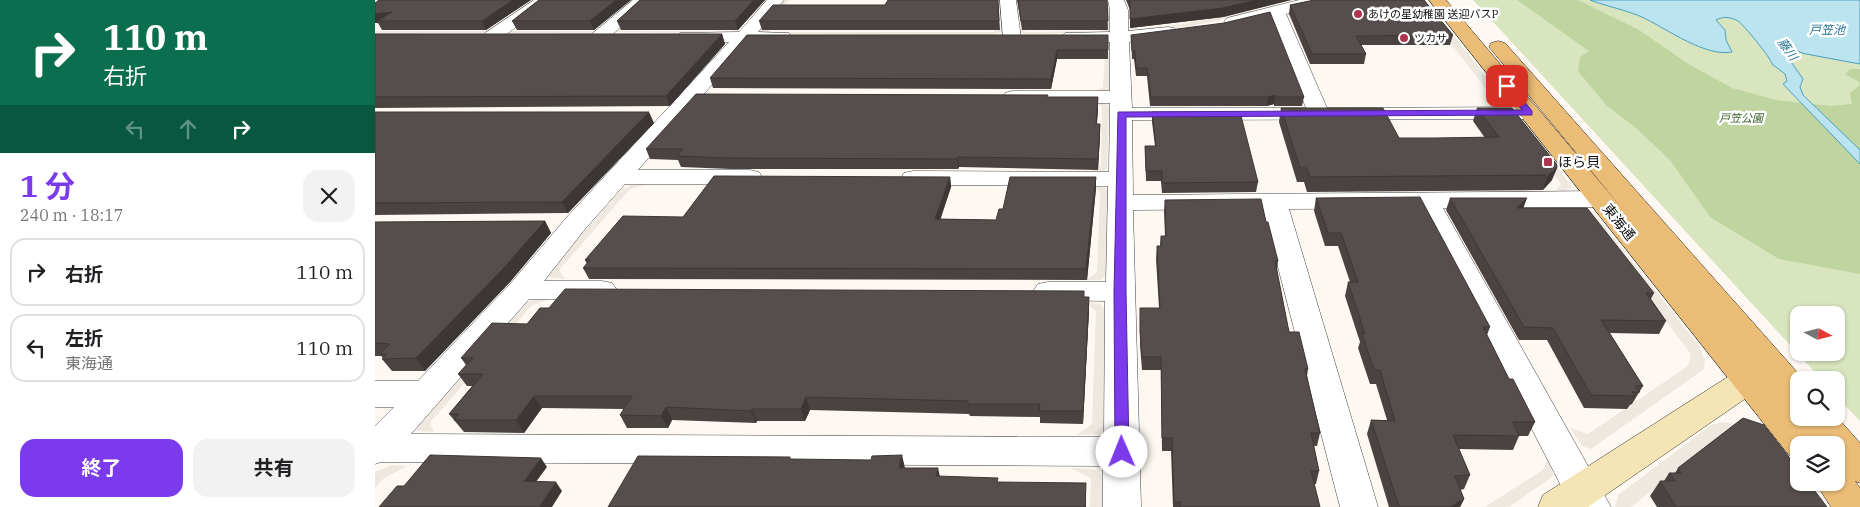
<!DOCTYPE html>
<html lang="ja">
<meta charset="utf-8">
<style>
:root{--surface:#fff;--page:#f2f2f2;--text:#202124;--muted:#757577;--line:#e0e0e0;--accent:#7c3aed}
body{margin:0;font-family:"IBM Plex Serif","Noto Sans JP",serif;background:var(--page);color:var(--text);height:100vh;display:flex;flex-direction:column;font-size:19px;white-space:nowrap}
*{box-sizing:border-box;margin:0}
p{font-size:16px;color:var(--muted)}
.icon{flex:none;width:28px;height:28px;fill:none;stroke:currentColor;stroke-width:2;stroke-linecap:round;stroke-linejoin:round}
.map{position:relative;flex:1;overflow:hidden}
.details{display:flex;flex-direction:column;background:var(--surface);width:375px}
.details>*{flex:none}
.banner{background:#0b6e4f;color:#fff;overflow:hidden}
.needle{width:32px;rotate:97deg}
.tools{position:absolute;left:1415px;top:306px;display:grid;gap:10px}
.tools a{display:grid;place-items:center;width:55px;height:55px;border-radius:10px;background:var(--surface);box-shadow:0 1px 4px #0004;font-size:25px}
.pin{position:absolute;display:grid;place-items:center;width:42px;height:42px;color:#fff;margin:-21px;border-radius:10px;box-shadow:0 2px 8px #0006}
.me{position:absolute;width:55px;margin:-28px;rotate:359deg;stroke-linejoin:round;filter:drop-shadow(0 0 4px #0008)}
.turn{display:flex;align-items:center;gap:18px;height:105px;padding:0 20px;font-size:22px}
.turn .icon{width:65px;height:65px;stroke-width:2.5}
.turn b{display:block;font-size:35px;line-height:42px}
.lanes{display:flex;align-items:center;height:48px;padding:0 20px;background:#0003;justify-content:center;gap:25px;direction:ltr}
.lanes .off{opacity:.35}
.round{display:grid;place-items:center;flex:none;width:52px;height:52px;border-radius:15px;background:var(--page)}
.summary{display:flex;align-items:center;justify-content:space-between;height:85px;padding:0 20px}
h1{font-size:30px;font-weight:700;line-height:38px;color:var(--accent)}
.button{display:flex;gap:10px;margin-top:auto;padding:10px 20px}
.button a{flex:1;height:58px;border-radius:15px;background:var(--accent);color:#fff;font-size:20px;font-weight:700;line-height:58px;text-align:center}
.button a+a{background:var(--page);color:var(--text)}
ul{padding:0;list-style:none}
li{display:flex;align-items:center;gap:15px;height:68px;margin:0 10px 8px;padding:0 10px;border:2px solid var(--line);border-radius:15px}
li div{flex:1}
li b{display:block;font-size:19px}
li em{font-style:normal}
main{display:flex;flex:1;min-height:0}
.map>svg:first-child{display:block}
</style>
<main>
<section class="details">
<div class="banner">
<div class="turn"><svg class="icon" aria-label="right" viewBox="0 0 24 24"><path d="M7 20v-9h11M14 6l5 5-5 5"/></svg><div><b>110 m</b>右折</div></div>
<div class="lanes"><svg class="icon off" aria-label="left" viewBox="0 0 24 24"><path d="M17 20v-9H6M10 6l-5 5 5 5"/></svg><svg class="icon off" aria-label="ahead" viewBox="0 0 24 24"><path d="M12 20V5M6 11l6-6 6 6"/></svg><svg class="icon" aria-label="right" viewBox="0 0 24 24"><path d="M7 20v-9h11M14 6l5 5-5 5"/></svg></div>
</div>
<div class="summary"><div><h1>1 分</h1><p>240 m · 18:17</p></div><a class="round"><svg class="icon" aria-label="close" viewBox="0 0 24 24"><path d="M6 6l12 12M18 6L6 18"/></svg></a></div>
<ul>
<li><svg class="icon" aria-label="right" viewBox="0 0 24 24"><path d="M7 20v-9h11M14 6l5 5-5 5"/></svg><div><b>右折</b></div><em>110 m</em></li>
<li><svg class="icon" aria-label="left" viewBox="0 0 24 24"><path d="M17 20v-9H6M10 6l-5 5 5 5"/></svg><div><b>左折</b><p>東海通</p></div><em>110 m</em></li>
</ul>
<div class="button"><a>終了</a><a>共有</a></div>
</section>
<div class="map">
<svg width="1485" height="507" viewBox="0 0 1485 507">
<rect width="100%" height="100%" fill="#fdf9f2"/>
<path fill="#d8e5be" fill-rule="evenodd" d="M1098,0H1485V421L1461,396V380H1447ZM1424,315H1461V352H1424Z"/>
<polygon fill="#bfd49f" points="1142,0 1203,0 1264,30 1315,65 1357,88 1401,100 1456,106 1477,104 1475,93 1484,86 1484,82 1470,74 1475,69 1485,69 1485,274 1404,259 1335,217 1295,160 1260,127 1232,106 1203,71 1205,57 1214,51"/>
<g fill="#eee8e0">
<polygon points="408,0 414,0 392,28 395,32 618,32 629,27 626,32 620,35 394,34 385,32 385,29"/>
<polygon points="727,0 732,0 735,13 736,30 733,33 650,34 645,33 644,29 652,32 725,31 730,28"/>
<polygon points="1042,0 1050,0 1133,103 1132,107 1117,108 1122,103"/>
<polygon points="878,10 873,14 816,26 763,32 756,30 755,26 762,29 807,24"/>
<polygon points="229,28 216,34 130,33 134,29 137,31 218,31"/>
<polygon points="366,28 361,32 354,34 237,32 240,29 244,31 357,31"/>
<polygon points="122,29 108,33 0,34 0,31 112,31"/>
<polygon points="731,41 736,44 735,89 733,91 718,92 728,88"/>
<polygon points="720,102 731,103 734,106 732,169 729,171 716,172 726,166 727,107"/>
<polygon points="1139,119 1150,124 1198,188 1189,191 1181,190 1186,184 1137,122"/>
<polygon points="271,184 254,190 184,270 190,279 172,277 172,274 246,190 257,185"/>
<polygon points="716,186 729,187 733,190 731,275 726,280 711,280 722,272 725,192"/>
<polygon points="1192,206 1210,208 1219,213 1324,346 1330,360 1329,369 1216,449 1207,446 1195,428 1213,434 1313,366 1316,354 1207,212"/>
<polygon points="161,299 174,299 156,306 55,423 59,432 43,431 40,427 148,303"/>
<polygon points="710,302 725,304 729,309 729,428 723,434 702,435 717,424 721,311"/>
<polygon points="1348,422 1364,424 1452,507 1354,430 1256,507 1240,507 1243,495 1336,425"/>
<polygon points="1173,454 1178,475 1173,480 1134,507 1110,507 1169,469"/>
<polygon points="17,465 32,466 8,479 0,488 0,472"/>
<polygon points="696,468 716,469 722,471 728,478 728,507 715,507 716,479"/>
</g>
<path fill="#bbe4f0" stroke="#4aa2bf" d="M1215,0H1485V64L1431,54L1405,46L1428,79L1425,87L1428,95L1485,150V164L1408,84L1412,81L1410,74L1397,64C1396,58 1368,24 1363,21C1355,17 1349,16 1341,20L1350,30L1351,40L1357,52C1331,57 1293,30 1271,19C1253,10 1233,7 1215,0Z"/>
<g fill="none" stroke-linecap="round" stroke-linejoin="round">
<defs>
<g id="street">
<polygon points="159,0 178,0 122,41 116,42 110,41 107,37 110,33"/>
<polygon points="258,0 276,0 230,41 224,42 218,41 215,37 218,33"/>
<polygon points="392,0 409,0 383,32 414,33 417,37 414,41 374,42 263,170 375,170 384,172 387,177 384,182 375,184 250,184 210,229 169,281 227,281 237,283 242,290 237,297 227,299 154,299 36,434 729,437 730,301 673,300 663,298 658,291 663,284 673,282 731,282 733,186 538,185 529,183 526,178 529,173 538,171 734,172 735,103 637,103 630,101 627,97 630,93 637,91 735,91 735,42 690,41 687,37 690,33 735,32 735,10 733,0 749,0 753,10 753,31 793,27 799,28 802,32 799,36 793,37 754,42 757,108 931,108 895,18 858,27 852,26 849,22 852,18 924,0 952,0 950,4 911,14 952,108 1154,107 1162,108 1165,113 1162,118 1154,119 757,120 758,195 1225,191 1234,194 1238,199 1234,204 1225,207 1068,208 1236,507 1197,507 1043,208 914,209 1003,507 965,507 888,209 758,210 766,507 728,507 728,466 6,462 0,464 0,426 19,407 0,407 0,381 43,381 136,283 192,217 354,42 311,42 305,41 302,37 305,33 364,32"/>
<polygon points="625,0 641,0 646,38 643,42 637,43 631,42 628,38"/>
</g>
<polygon id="secondary" points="1374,368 1397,368 1409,371 1413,380 1409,389 1397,392 1380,392 1213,507 1163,507 1168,495 1362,371"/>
<polygon id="primary" points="1054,0 1071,0 1246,207 1114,47 1116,43 1123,41 1130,43 1429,380 1424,380 1424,410 1416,407 1424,418 1461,416 1485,443 1485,483 1480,481 1485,488 1485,507 1456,507 1440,482 1461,482 1461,468 1464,468 1461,466 1461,445 1424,445 1424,458 1414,455"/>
</defs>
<use href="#street" stroke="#424242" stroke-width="1"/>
<use href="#secondary" stroke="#313131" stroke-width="1"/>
<use href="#primary" stroke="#202020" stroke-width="1"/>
<use href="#street" fill="#fff" fill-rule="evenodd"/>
<use href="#secondary" fill="#f6e5b4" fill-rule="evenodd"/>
<use href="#primary" fill="#eabc76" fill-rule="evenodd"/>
</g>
<g fill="#4a4341">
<polygon points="4,0 156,0 111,30 7,30 3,23 0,23 1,3"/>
<polygon points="164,0 256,0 219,30 142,30 137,21"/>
<polygon points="265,0 390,0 363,30 246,30 242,21"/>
<polygon points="623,0 625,30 387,30 384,21 510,5"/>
<polygon points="642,0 732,0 733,30 647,30"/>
<polygon points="751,0 916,0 848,17 755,28 755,10"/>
<polygon points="915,5 1078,35 1075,45 986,45 991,54 989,64 935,64 914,14"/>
<polygon points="0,34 347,34 350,44 295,106 0,108"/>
<polygon points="733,35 733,59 682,59 676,89 338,88 335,78"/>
<polygon points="756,35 929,97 927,106 899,106 899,104 892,106 775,106 772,76 761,76 759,59 757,59"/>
<polygon points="673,97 723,107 722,124 725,124 725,135 723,170 584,167 583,169 356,169 306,167 303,160 275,159 271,149"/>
<polygon points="906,108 1024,138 1110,138 1098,121 1102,108 1177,180 1168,190 932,192 929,182 922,182 904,122"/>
<polygon points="0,112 279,123 193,213 0,215"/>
<polygon points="777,112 883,182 881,192 787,193 786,181 771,181 770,146 780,146 777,122"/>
<polygon points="575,177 576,187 565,219 621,220 628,209 721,177 721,188 712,280 214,279 208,268 212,264 210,260 308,217"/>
<polygon points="941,198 1115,327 1112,335 1134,379 1160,422 1153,436 1144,436 1138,450 1084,449 1095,475 1089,489 1085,490 1089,499 1085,507 1014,507 992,434 996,420 1012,420 1001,384 995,384 983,348 985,342 970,296 973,282 975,282 963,246 950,246 939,211"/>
<polygon points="1075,198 1148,208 1279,293 1276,299 1291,321 1284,334 1235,333 1268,386 1257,404 1255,405 1252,409 1209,408 1172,340 1144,340 1071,210"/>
<polygon points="790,200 891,222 903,261 902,271 914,332 933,369 932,376 945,433 942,446 939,446 944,471 941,484 939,484 945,507 798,507 796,451 787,451 786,370 767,370 765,345 765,308 784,308 781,259 782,246 785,246 786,236 790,236 789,212"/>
<polygon points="170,221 176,233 135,282 50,371 17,371 7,359 8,358 6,356 0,356 0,222"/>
<polygon points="710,297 714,310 708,424 665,423 665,417 595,416 594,414 435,410 430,421 382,421 381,423 297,420 293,428 252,428 245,415 249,409 167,408 149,433 89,432 74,414 97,386 92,386 83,374 91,365 86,358 152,324"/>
<polygon points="1303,468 1452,507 1282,507 1275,496 1285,481 1289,481 1294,473 1300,473"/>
</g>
<g fill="#3c3735">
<polygon points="138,0 156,0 111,30 107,21"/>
<polygon points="241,0 256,0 219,30 215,21"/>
<polygon points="379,0 390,0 363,30 360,21"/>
<polygon points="882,0 916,0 848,17 755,28 755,19"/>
<polygon points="17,12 2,21 3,23 0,23 0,14"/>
<polygon points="347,34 350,44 295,106 291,96"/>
<polygon points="682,50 682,59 676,89 676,79"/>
<polygon points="900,95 899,104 892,106 893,97"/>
<polygon points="723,97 723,107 721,135 721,124"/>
<polygon points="274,112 279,123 193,213 187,202"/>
<polygon points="725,124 725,135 723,170 723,159"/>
<polygon points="583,157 584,167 583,169 582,159"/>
<polygon points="1183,166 1177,180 1168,190 1173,175"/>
<polygon points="575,177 576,187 562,230 560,219"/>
<polygon points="721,177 721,188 712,280 711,269"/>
<polygon points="1152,198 1148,209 1142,208"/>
<polygon points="170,221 176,233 135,282 50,371 41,358"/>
<polygon points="714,297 714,310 708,424 708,411"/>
<polygon points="159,396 167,408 149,433 141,420"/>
<polygon points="431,397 435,410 430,421 426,409"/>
<polygon points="291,407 297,420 293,428 286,416"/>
<polygon points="377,409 382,421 381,423 376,411"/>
<polygon points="527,455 530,468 524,468"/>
<polygon points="166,458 172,467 155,490 149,481"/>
<polygon points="563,468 566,481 561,476"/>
<polygon points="181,482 187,491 177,507 164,507"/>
<polygon points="711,483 711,507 710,507"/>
<polygon points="1089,499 1085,507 1075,507"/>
</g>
<g fill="#564e4c" stroke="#3c3735">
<polygon points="4,0 138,0 107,21 2,21 17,12 0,14 0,3"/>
<polygon points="164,0 241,0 215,21 137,21"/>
<polygon points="265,0 379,0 360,21 242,21"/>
<polygon points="513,0 623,0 624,21 384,21 398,5 510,5"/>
<polygon points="643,0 732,0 733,21 646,21"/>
<polygon points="755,0 882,0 848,8 755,19"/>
<polygon points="939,0 1049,0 1078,35 981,36 991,54 937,54 915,5"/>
<polygon points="895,12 929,97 900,97 900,95 893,97 776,97 772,68 761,68 760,51 757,51 756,35 849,23"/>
<polygon points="0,34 347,34 291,96 0,97"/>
<polygon points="372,35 733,35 733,50 682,50 676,79 335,78"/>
<polygon points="321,94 673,95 672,97 723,97 721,124 725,124 723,159 583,157 582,159 352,158 302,156 308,149 271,149"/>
<polygon points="906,108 1008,108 1024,138 1060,138 1124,137 1102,108 1137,108 1183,166 1173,175 935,177 932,168 925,168"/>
<polygon points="0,112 274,112 187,202 0,203"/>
<polygon points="777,112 865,112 883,182 787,183 787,171 771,171 770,146 781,146"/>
<polygon points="339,176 575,177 560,219 621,220 624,209 628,209 635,177 721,177 711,269 208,268 215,260 210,260 248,216 308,217"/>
<polygon points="1045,197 1115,327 1108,327 1134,379 1138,379 1160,422 1138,422 1144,436 1078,435 1095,475 1080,476 1089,499 1075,507 1024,507 996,420 1020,421 1005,370 999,370 987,334 990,334 973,282 983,282 966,233 953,233 941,198"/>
<polygon points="1075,198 1152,198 1142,208 1212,208 1279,293 1271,293 1291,321 1226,320 1268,386 1260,386 1265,392 1257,392 1260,396 1216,395 1178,328 1149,327"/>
<polygon points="886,199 891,222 893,222 903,261 900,261 914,332 924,332 933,369 930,369 945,433 936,433 944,471 936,471 945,507 805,507 805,502 799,502 797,438 787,438 786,357 767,357 765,332 765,308 785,308 782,246 786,246 786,236 791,236 790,200"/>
<polygon points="170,221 127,270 41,358 7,359 12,354 5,354 15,344 0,343 0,222"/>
<polygon points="190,289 709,291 709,297 714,297 708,411 664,411 665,404 593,404 593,401 431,397 426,409 377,409 376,411 291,407 286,416 245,415 257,396 159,396 141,420 79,420 84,414 74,414 108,374 83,374 98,358 86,358 117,323 152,324 165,308 174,308"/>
<polygon points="1368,418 1389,425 1424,470 1424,482 1433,482 1452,507 1301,507 1285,481 1300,481 1294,473 1306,473 1303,468"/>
<polygon points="55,455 166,458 149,481 181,482 164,507 4,507 22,486 29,486"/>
<polygon points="527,455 524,468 563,468 561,476 623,478 622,482 711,483 710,507 233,507 263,456 415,457 415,459 496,460 497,456"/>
</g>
<polygon fill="#7c3aed" stroke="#51269a" points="1129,84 1135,84 1157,111 1157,115 751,117 751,292 754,452 752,456 747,458 742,456 740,452 739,292 743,112 1147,110 1129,88"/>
<g fill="#b0354e" stroke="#fff" stroke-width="2">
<circle cx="983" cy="14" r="5"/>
<circle cx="1029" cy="38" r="5"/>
<rect x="1168" y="157" width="10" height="10" rx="2.5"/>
</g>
<g text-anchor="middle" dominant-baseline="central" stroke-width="5" stroke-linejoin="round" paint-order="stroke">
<g font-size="11" fill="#0f0f0f" stroke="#fff" text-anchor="start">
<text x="993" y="14">あけの星幼稚園 送迎バスP</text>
<text x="1039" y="38">ツカサ</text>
</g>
<g font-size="11" font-style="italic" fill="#3a6026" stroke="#fff">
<text x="1366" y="118">戸笠公園</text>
</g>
<g font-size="12" font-style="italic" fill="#257493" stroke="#fff">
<text x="1452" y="29">戸笠池</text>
<text transform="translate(1413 49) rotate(54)">藤川</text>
</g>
<g font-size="14" fill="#0f0f0f" stroke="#fff" text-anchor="start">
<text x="1183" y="162">ほら貝</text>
</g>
<g font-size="14" fill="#0f0f0f" stroke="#fff">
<text transform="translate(1244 222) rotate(51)">東海通</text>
</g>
</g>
</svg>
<div class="tools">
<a><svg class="needle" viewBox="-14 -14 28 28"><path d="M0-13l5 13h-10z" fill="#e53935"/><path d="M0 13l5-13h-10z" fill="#757577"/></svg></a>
<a><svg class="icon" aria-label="search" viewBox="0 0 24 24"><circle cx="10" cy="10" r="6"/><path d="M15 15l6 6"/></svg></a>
<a><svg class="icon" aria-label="layers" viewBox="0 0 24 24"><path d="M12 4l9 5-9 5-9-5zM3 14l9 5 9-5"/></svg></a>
</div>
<div class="pin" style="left:1132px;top:86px;background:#d93025"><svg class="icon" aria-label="arrive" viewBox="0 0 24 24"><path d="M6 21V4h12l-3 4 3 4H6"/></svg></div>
<svg class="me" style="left:747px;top:452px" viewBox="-20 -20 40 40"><circle r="19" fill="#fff"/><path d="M0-13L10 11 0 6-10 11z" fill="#7c3aed"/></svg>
</div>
</main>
